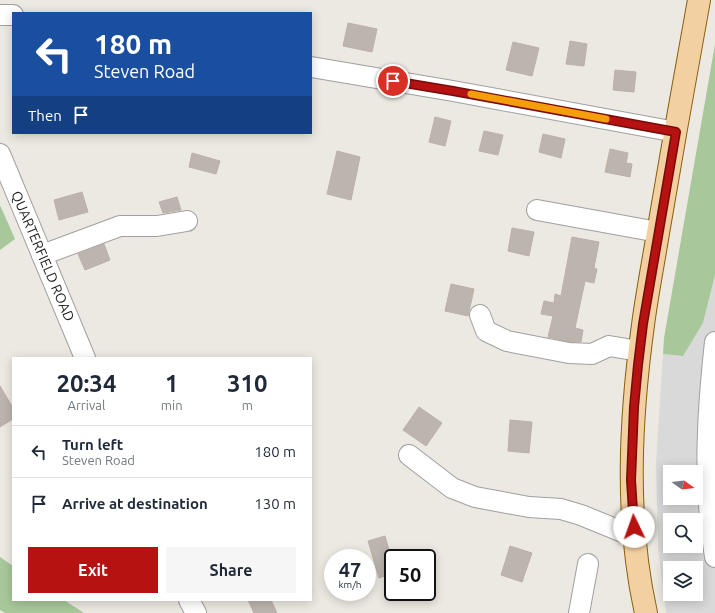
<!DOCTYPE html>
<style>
:root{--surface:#fff;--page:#f6f6f7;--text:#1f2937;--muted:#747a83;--line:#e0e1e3;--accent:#b61211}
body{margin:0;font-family:Ubuntu,sans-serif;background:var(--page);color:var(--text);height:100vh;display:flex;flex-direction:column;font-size:15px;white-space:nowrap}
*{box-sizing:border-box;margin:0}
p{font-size:13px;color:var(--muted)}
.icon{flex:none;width:22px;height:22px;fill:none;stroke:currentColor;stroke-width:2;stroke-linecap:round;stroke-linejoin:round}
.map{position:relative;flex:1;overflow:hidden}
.drawer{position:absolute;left:12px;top:357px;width:300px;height:244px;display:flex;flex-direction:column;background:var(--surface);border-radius:0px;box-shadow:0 2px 10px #0003}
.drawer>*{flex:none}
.top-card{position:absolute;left:12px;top:12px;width:300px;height:122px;border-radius:0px;box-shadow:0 2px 10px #0003;background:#1a4fa0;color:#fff;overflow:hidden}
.needle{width:26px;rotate:105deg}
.buttons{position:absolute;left:663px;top:465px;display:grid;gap:8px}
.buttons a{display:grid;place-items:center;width:40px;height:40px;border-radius:0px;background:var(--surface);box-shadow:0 2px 10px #0003;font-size:20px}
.speed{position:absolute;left:324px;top:549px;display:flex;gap:8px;font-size:20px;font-weight:700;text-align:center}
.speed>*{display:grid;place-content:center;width:52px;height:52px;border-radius:50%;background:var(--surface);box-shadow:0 2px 10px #0003;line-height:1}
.speed small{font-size:10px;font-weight:400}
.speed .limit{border:2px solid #111;border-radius:6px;background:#fff;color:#111}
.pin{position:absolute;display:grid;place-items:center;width:34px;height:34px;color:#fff;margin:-17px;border:2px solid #fff;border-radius:50%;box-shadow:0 1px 4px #0007}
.me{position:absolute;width:44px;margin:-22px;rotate:357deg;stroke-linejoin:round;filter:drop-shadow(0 0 3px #0008)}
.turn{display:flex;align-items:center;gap:14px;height:84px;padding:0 16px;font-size:18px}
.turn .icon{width:52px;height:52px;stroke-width:2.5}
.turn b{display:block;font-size:28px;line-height:34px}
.then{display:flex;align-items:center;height:38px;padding:0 16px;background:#0003;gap:8px;font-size:15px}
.eta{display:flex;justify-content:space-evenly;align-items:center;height:68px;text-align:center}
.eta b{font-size:24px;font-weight:600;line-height:28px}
.cta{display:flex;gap:8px;margin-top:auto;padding:8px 16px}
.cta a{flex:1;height:46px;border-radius:0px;background:var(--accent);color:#fff;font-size:16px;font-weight:600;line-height:46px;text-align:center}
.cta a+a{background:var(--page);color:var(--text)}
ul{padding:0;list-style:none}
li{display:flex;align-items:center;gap:12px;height:52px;padding:0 16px;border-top:1px solid var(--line)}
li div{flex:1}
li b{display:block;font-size:15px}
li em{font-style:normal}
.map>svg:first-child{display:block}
</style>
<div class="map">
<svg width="715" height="613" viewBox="0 0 715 613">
<rect width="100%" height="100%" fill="#ece9e2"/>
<path fill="#dad9d9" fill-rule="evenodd" d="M715,275V613H666L658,547L656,463L663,354L683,356L703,323ZM670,472H696V498H670ZM670,520H696V546H670ZM670,568H696V594H670Z"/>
<g fill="#a8c89b">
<polygon points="715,44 715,275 703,323 683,356 663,354 664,338"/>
<polygon points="0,205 15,239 0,250"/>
<polygon points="0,557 13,566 13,600 64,600 84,613 5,613 0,610"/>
</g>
<g fill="#bcb5af" stroke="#bdb0a6">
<polygon points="348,23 377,29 372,52 343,46"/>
<polygon points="570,41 587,44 584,66 566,64"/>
<polygon points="513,42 539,48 532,76 506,70"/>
<polygon points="615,70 636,72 634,92 613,90"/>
<polygon points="435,117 451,121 445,146 429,142"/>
<polygon points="484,131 503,135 498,155 479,151"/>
<polygon points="543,134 565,139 561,158 539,152"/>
<polygon points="610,149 628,153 626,163 632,164 630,177 605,172"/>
<polygon points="337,151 360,157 351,200 327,194"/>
<polygon points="192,153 220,161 216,174 189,167"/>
<polygon points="82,192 88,212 59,220 54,200"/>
<polygon points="177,197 181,210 163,213 159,202"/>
<polygon points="512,228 534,232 529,256 508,251"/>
<polygon points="572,237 599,242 594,268 597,269 594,283 585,281 575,328 583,330 581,342 570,342 548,337 553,316 541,314 544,301 554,303 555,294 561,296"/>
<polygon points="104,244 110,260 85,270 78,254"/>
<polygon points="451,284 474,289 468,316 445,311"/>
<polygon points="0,386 13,408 13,419 0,427"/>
<polygon points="419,407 442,423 426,446 403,430"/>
<polygon points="510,420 532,422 529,453 508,451"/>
<polygon points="385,536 393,564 393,573 379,578 368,541"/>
<polygon points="510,546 532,553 522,582 501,575"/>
<polygon points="248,600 271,600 277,613 254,613"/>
</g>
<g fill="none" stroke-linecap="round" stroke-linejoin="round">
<defs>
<g id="minor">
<polyline points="0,15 13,15"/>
<polyline points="311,67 453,91 676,132"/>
<polyline points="0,154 85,358"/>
<polyline points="537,210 658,232"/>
<polyline points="42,255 120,226 157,226 187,221"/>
<polyline points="480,315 486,331 507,341 569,353 592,354 609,346 639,351"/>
<path d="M715,342C707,415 703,484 715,557"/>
<polyline points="409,455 452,488 475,497 529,507 561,509 581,515 635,537"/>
<polyline points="189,600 196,613"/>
<polyline points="579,613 588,564"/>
</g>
<path id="major" d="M646,613C625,519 630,420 643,325C647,294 653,264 658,233C671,155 685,78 699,0"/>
</defs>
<use href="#minor" stroke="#a0a0a0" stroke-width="22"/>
<use href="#major" stroke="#875f0d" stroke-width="24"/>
<use href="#minor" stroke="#fff" stroke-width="20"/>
<use href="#major" stroke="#f3d0a1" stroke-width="22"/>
</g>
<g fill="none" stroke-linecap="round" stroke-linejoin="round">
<defs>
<polyline id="route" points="393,81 453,91 676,132 643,324 638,365 634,407 631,480 634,527"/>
</defs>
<use href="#route" stroke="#760c0b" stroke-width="10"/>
<use href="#route" stroke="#b61211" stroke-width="7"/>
<polyline stroke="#f59e0b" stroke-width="7" points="471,94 606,119"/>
</g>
<g text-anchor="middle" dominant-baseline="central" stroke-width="3" stroke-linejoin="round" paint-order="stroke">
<g font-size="14" fill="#1c1c1c" stroke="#fff">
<text transform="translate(43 256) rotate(67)">QUARTERFIELD ROAD</text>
</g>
</g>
</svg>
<div class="buttons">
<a><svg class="needle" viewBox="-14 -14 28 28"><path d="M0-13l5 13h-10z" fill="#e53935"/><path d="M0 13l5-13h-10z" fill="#747a83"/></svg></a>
<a><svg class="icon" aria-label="search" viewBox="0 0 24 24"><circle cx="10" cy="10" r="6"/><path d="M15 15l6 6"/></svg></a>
<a><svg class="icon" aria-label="layers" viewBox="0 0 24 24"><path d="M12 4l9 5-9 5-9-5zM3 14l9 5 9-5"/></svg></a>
</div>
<div class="speed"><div>47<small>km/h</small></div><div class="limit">50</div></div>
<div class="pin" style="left:393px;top:81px;background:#d93025"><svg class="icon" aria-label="arrive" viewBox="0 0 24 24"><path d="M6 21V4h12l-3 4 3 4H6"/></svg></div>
<svg class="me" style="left:634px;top:527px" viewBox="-20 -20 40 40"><circle r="19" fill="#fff"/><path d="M0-13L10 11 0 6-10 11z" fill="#b61211"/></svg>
<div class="top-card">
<div class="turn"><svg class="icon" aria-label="left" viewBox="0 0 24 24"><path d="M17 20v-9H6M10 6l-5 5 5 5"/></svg><div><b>180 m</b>Steven Road</div></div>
<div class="then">Then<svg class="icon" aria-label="arrive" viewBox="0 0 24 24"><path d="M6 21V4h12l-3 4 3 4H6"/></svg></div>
</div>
<section class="drawer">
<div class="eta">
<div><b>20:34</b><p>Arrival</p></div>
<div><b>1</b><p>min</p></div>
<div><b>310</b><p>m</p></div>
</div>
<ul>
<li><svg class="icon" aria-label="left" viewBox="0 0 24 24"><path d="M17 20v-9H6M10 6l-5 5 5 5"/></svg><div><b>Turn left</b><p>Steven Road</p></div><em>180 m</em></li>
<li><svg class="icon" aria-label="arrive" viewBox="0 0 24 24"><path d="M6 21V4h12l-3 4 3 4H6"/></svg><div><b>Arrive at destination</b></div><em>130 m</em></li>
</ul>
<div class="cta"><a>Exit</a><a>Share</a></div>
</section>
</div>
